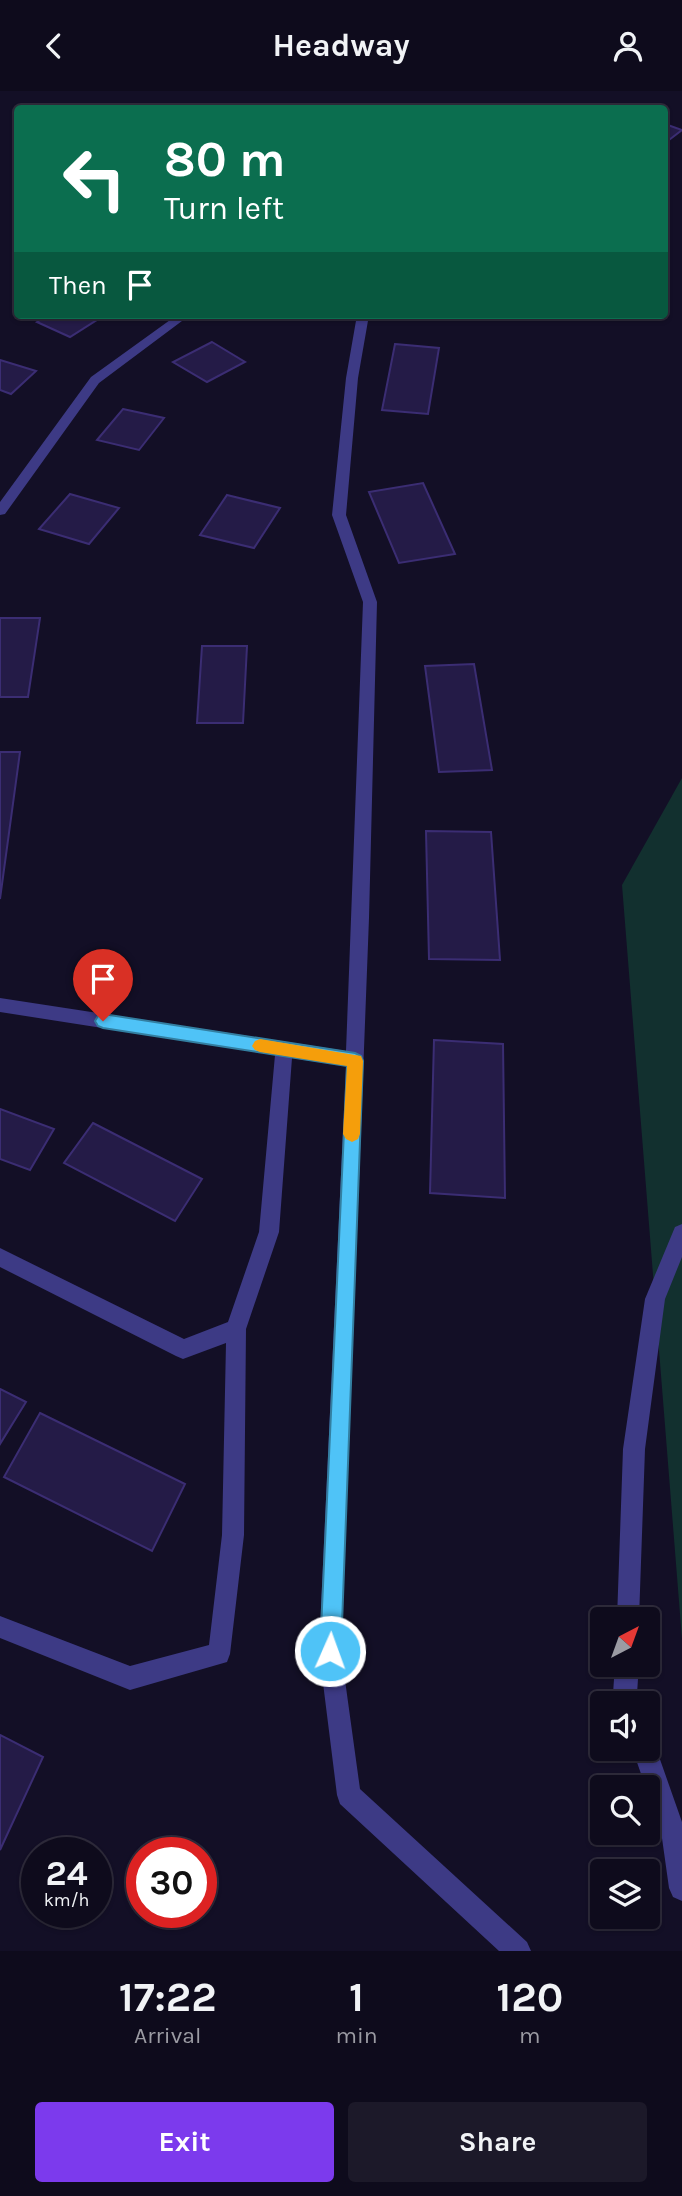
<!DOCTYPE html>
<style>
:root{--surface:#0e0b1c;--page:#1c1929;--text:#f1f3f6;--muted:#9b9ba3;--line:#2e2b3b;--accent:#7c3aed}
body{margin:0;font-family:Karla,sans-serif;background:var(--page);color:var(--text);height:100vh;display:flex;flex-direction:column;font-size:26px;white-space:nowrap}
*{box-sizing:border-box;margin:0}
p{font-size:23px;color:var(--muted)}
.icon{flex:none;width:38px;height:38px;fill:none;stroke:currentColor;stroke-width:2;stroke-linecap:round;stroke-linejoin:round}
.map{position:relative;height:1860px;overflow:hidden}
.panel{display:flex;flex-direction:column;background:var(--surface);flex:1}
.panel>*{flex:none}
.hud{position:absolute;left:14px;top:14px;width:654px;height:214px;border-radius:7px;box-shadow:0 2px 5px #0004,0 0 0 2px var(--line);background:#0b6e4f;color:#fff;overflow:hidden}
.needle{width:46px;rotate:41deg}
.fabs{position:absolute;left:590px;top:1516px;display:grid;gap:14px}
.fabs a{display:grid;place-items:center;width:70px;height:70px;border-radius:7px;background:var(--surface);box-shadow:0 2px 5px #0004,0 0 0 2px var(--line);font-size:35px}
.speed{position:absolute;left:21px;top:1746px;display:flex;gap:14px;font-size:35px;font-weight:700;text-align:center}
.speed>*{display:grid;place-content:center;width:91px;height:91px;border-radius:50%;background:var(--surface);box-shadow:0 2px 5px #0004,0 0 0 2px var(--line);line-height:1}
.speed small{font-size:18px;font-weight:400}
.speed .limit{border:10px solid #d22;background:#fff;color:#111}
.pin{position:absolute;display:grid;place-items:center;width:60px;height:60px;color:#fff;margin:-72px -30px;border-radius:50% 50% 50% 0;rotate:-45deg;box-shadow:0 0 7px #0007}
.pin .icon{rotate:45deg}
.me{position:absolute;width:77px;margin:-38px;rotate:2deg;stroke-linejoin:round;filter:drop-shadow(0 0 5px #0008)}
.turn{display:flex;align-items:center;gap:24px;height:147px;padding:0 35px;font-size:32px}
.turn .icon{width:91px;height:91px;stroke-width:2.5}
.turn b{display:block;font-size:49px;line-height:60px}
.then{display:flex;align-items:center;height:66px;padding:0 35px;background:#0003;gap:14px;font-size:26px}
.eta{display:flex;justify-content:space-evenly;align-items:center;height:119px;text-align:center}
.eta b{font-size:42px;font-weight:700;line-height:49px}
.button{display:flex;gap:14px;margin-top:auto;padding:14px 35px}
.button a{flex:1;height:80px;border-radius:7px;background:var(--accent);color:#fff;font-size:28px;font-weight:700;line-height:80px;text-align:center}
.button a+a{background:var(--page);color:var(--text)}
header{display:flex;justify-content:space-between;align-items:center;height:91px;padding:0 35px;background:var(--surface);font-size:32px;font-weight:700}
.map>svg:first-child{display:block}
</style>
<header><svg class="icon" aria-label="back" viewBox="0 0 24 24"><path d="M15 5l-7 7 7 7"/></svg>Headway<svg class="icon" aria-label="person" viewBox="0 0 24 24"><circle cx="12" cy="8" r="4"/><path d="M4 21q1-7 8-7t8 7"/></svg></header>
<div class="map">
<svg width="682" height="1860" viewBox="0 0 682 1860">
<rect width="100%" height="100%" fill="#130f26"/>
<polygon fill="#12302f" points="682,687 682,1548 622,794"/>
<g fill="#241b47" stroke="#3b2d73" stroke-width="2">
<polygon points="665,33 682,39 665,52"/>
<polygon points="48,224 101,224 103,225 70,246 37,231"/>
<polygon points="212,251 245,271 207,291 173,271"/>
<polygon points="395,253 439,257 428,323 382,319"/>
<polygon points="0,269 36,280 11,303 0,299"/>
<polygon points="123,318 164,327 139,359 97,349"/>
<polygon points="423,392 455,463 399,472 369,401"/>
<polygon points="70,403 119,417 89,453 39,438"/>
<polygon points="227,404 280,417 254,457 200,444"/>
<polygon points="0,527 40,527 28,606 0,606"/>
<polygon points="202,555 247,555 243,632 197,632"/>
<polygon points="474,573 492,679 439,681 425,575"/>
<polygon points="0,661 20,661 0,808"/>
<polygon points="426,740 491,741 500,869 429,868"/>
<polygon points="434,949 503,953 505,1107 430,1102"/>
<polygon points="0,1018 54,1038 30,1079 0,1068"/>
<polygon points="93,1032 202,1088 175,1130 64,1072"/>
<polygon points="0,1298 26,1311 0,1353"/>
<polygon points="40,1322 185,1393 152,1460 4,1386"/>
<polygon points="0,1644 43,1666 0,1759"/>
</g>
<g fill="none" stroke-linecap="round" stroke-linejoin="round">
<g fill="#3d3a85" fill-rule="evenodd">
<polygon points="177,224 190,224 99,292 5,423 0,424 0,411 91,286"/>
<polygon points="357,224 369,224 358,287 346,424 377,511 369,827 341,1560 360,1698 527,1851 531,1860 499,1860 340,1713 337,1704 319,1560 346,975 292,967 279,1141 246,1238 244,1444 230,1563 227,1571 130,1599 0,1547 0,1525 130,1575 209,1554 222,1444 226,1252 183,1268 176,1265 0,1176 0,1157 184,1248 228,1231 259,1141 275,964 0,921 0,907 346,960 363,511 332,424 346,287"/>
<polygon points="682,1133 682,1166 665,1208 645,1358 639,1528 617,1528 623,1358 645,1208 675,1136"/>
<polygon points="615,1573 639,1573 637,1603 640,1612 616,1612 613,1603"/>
<polygon points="648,1647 652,1649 656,1657 682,1731 682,1810 673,1806 669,1797 661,1740 632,1657 648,1657"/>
</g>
</g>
<polygon fill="#4fc3f7" stroke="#337fa1" stroke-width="2" points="103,923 355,962 361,965 363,970 341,1560 337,1568 330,1571 323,1568 320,1560 347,975 103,937 98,935 95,930 98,925"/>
<polygon fill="#f59e0b" points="260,948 361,965 363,970 360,1043 358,1048 352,1051 346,1048 343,1043 347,975 260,961 255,959 252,955 255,950"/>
</svg>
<div class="fabs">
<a><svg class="needle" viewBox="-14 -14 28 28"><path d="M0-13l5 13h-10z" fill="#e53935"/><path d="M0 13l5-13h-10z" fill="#9b9ba3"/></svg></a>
<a><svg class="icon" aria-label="sound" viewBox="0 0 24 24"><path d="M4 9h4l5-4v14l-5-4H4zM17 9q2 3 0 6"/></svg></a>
<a><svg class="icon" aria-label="search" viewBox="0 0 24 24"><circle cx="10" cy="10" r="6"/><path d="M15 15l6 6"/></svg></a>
<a><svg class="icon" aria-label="layers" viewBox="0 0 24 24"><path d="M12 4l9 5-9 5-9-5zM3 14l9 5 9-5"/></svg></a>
</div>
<div class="speed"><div>24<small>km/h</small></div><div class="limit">30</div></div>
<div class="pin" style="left:103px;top:930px;background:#d93025"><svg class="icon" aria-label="arrive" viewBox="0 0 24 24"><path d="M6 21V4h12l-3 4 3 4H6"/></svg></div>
<svg class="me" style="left:330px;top:1560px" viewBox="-20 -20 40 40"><circle r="17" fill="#4fc3f7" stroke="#fff" stroke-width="3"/><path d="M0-11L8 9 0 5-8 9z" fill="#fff"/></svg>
<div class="hud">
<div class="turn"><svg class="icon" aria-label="left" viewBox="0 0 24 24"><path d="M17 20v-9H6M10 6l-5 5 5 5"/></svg><div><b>80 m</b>Turn left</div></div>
<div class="then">Then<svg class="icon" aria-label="arrive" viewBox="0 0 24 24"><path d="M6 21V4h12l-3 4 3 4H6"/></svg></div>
</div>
</div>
<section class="panel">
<div class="eta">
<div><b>17:22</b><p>Arrival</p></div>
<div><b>1</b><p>min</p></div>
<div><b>120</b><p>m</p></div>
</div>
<div class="button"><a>Exit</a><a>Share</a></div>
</section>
